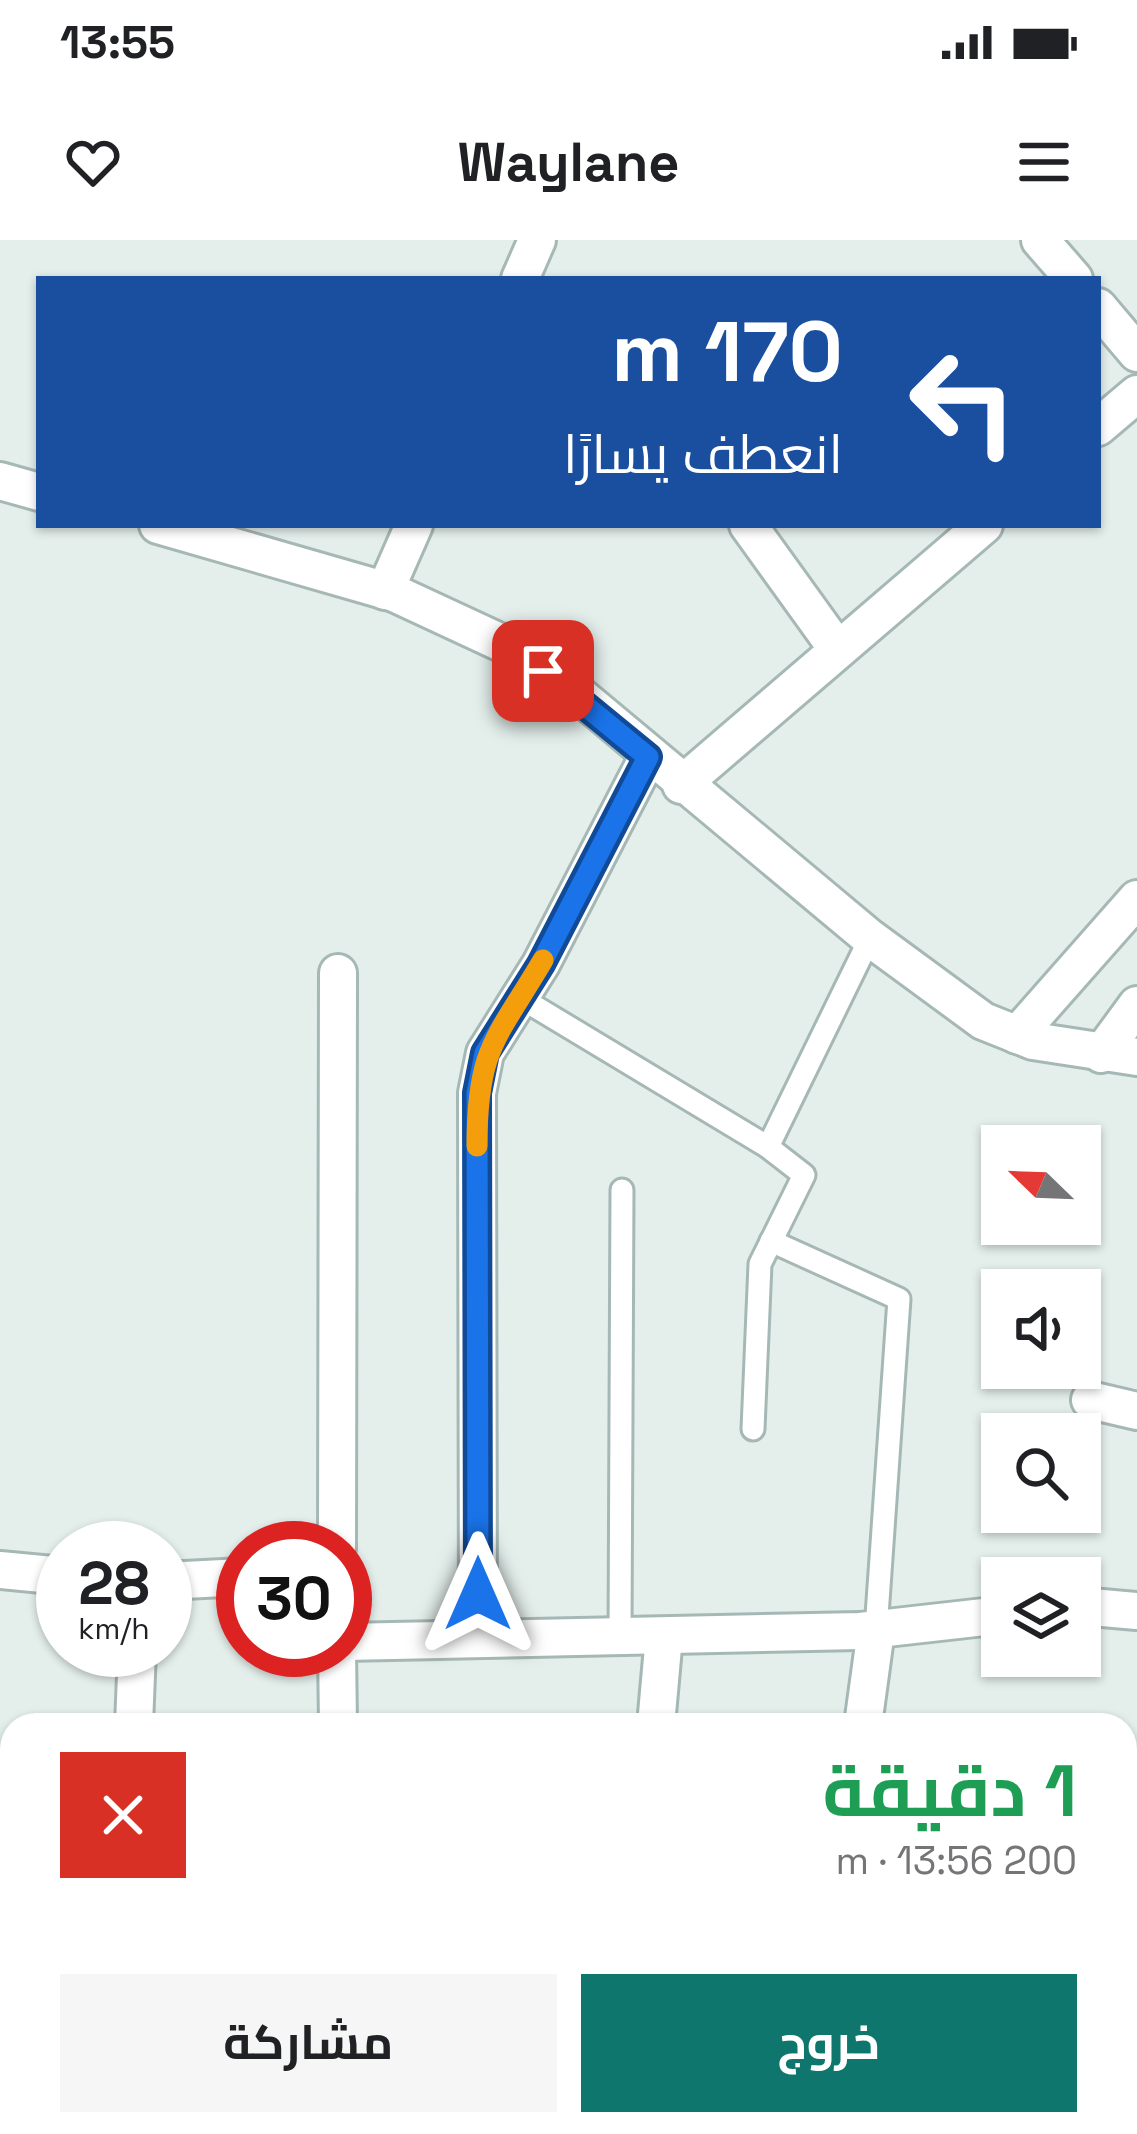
<!DOCTYPE html>
<html lang="ar">
<meta charset="utf-8">
<style>
:root{--surface:#fff;--page:#f6f6f6;--text:#202124;--muted:#757577;--accent:#0f766e}
body{margin:0;font-family:"Space Grotesk",Cairo,sans-serif;background:var(--page);color:var(--text);direction:rtl;height:100vh;display:flex;flex-direction:column;font-size:45px;white-space:nowrap}
*{box-sizing:border-box;margin:0}
p{font-size:39px;color:var(--muted)}
.icon{flex:none;width:66px;height:66px;fill:none;stroke:currentColor;stroke-width:2;stroke-linecap:round;stroke-linejoin:round}
.map{position:relative;flex:1;overflow:hidden;direction:ltr}
.details{position:absolute;left:0px;top:1473px;width:1137px;height:423px;display:flex;flex-direction:column;background:var(--surface);border-radius:36px 36px 0 0;box-shadow:0 3px 9px #0004;direction:rtl}
.details>*{flex:none}
.banner{position:absolute;left:36px;top:36px;width:1065px;height:252px;border-radius:0px;box-shadow:0 3px 9px #0004;direction:rtl;background:#1a4fa0;color:#fff;overflow:hidden}
.needle{width:78px;rotate:293deg}
.controls{position:absolute;left:981px;top:885px;display:grid;gap:24px}
.controls a{display:grid;place-items:center;width:120px;height:120px;border-radius:0px;background:var(--surface);box-shadow:0 3px 9px #0004;font-size:60px}
.speed{position:absolute;left:36px;top:1281px;display:flex;gap:24px;font-size:60px;font-weight:700;text-align:center}
.speed>*{display:grid;place-content:center;width:156px;height:156px;border-radius:50%;background:var(--surface);box-shadow:0 3px 9px #0004;line-height:1}
.speed small{font-size:30px;font-weight:400}
.speed .limit{border:18px solid #d22;background:#fff;color:#111}
.pin{position:absolute;display:grid;place-items:center;width:102px;height:102px;color:#fff;margin:-51px;border-radius:24px;box-shadow:0 6px 18px #0006}
.me{position:absolute;width:132px;margin:-66px;rotate:0deg;stroke-linejoin:round;filter:drop-shadow(0 0 9px #0008)}
.turn{display:flex;align-items:center;gap:42px;height:252px;padding:0 60px;font-size:54px}
.turn .icon{width:156px;height:156px;stroke-width:2.5}
.turn b{display:block;font-size:84px;line-height:102px}
.round{display:grid;place-items:center;flex:none;width:126px;height:126px;border-radius:0px;background:var(--page)}
.overview{display:flex;align-items:center;justify-content:space-between;height:204px;padding:0 60px}
h1{font-size:72px;font-weight:700;line-height:90px;color:#1e9e55}
.primary-button{display:flex;gap:24px;margin-top:auto;padding:24px 60px}
.primary-button a{flex:1;height:138px;border-radius:0px;background:var(--accent);color:#fff;font-size:48px;font-weight:700;line-height:138px;text-align:center}
.primary-button a+a{background:var(--page);color:var(--text)}
.status{display:flex;justify-content:space-between;align-items:center;height:84px;padding:0 60px;background:var(--surface);direction:ltr}
.status svg{height:33px;fill:currentColor}
header{display:flex;justify-content:space-between;align-items:center;height:156px;padding:0 60px;background:var(--surface);font-size:54px;font-weight:700}
.map>svg:first-child{display:block}
</style>
<div class="status"><b>13:55</b><svg viewBox="0 0 49 12"><path d="M0 12V9h3v3zM5 12V6h3v6zM10 12V3h3v9zM15 12V0h3v12zM26 1h20v11H26zM47 4h2v5h-2z"/></svg></div>
<header><svg class="icon" aria-label="menu" viewBox="0 0 24 24"><path d="M4 6h16M4 12h16M4 18h16"/></svg>Waylane<svg class="icon" aria-label="heart" viewBox="0 0 24 24"><path d="M12 20l-8-8c-3-5 5-10 8-4 3-6 11-1 8 4z"/></svg></header>
<div class="map">
<svg width="1137" height="1894" viewBox="0 0 1137 1894">
<rect width="100%" height="100%" fill="#e4efec"/>
<g fill="none" stroke-linecap="round" stroke-linejoin="round">
<defs>
<g id="service">
<polyline points="519,757 768,907"/>
<polyline points="771,1001 899,1059 876,1390"/>
<polyline points="753,1189 760,1024 804,935 768,907 870,698"/>
<polyline points="620,1396 622,950"/>
<polyline points="236,1884 236,1894"/>
<polyline points="88,1894 89,1884"/>
</g>
<g id="minor">
<polyline points="1040,0 1074,39"/>
<polyline points="520,39 537,0"/>
<polyline points="1098,67 1137,113"/>
<polyline points="1098,187 1137,154"/>
<polyline points="0,241 39,252"/>
<polyline points="158,285 394,353 508,406 579,455 870,698 983,781 1033,801 1137,817"/>
<polyline points="748,285 838,410"/>
<polyline points="385,351 414,285"/>
<polyline points="681,545 984,285"/>
<polyline points="1017,795 1137,659"/>
<polyline points="1101,814 1137,765"/>
<polyline points="1090,1160 1137,1171"/>
<polyline points="337,1308 338,733"/>
<polyline points="0,1330 63,1336"/>
<polyline points="165,1341 243,1337"/>
<polyline points="1080,1366 1137,1371"/>
<polyline points="478,1399 477,853 485,813 541,724 648,517"/>
<polyline points="345,1402 860,1391 1002,1375"/>
<polyline points="337,1410 338,1485"/>
<polyline points="134,1485 137,1410"/>
<polyline points="656,1485 664,1396"/>
<polyline points="863,1485 876,1390"/>
<polyline points="0,1577 12,1575"/>
<polyline points="1125,1681 1137,1681"/>
<polyline points="373,1894 374,1884"/>
<polyline points="619,1894 620,1884"/>
<polyline points="812,1894 813,1884"/>
</g>
</defs>
<use href="#service" stroke="#a6b8b5" stroke-width="27"/>
<use href="#minor" stroke="#a6b8b5" stroke-width="42"/>
<use href="#service" stroke="#fff" stroke-width="21"/>
<use href="#minor" stroke="#fff" stroke-width="36"/>
</g>
<g fill="none" stroke-linecap="round" stroke-linejoin="round">
<defs>
<polyline id="route" points="478,1354 477,853 485,813 541,724 648,517 543,431"/>
</defs>
<use href="#route" stroke="#114b97" stroke-width="30"/>
<use href="#route" stroke="#1a73e8" stroke-width="21"/>
<path stroke="#f59e0b" stroke-width="21" d="M477,906C477,808 496,800 543,720"/>
</g>
</svg>
<div class="controls">
<a><svg class="needle" viewBox="-14 -14 28 28"><path d="M0-13l5 13h-10z" fill="#e53935"/><path d="M0 13l5-13h-10z" fill="#757577"/></svg></a>
<a><svg class="icon" aria-label="sound" viewBox="0 0 24 24"><path d="M4 9h4l5-4v14l-5-4H4zM17 9q2 3 0 6"/></svg></a>
<a><svg class="icon" aria-label="search" viewBox="0 0 24 24"><circle cx="10" cy="10" r="6"/><path d="M15 15l6 6"/></svg></a>
<a><svg class="icon" aria-label="layers" viewBox="0 0 24 24"><path d="M12 4l9 5-9 5-9-5zM3 14l9 5 9-5"/></svg></a>
</div>
<div class="speed"><div>28<small>km/h</small></div><div class="limit">30</div></div>
<div class="pin" style="left:543px;top:431px;background:#d93025"><svg class="icon" aria-label="arrive" viewBox="0 0 24 24"><path d="M6 21V4h12l-3 4 3 4H6"/></svg></div>
<svg class="me" style="left:478px;top:1354px" viewBox="-20 -20 40 40"><path d="M0-17L14 15 0 8-14 15z" fill="#1a73e8" stroke="#fff" stroke-width="4"/></svg>
<div class="banner">
<div class="turn"><svg class="icon" aria-label="left" viewBox="0 0 24 24"><path d="M17 20v-9H6M10 6l-5 5 5 5"/></svg><div><b>170 m</b>انعطف يسارًا</div></div>
</div>
<section class="details">
<div class="overview"><div><h1>1 دقيقة</h1><p>200 m · 13:56</p></div><a class="round" style="background:#d93025;color:#fff"><svg class="icon" aria-label="close" viewBox="0 0 24 24"><path d="M6 6l12 12M18 6L6 18"/></svg></a></div>
<div class="primary-button"><a>خروج</a><a>مشاركة</a></div>
</section>
</div>
